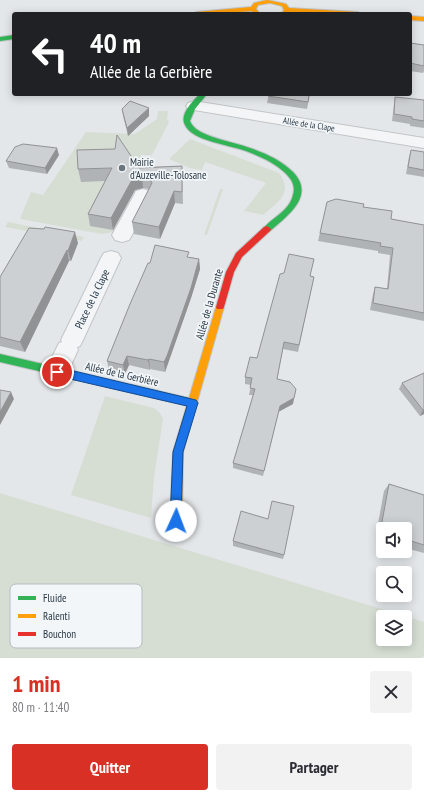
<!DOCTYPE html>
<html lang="fr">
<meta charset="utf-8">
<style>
:root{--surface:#fff;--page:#f2f2f3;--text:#2b2b33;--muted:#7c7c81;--accent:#d93025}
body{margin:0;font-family:"PT Sans Narrow",sans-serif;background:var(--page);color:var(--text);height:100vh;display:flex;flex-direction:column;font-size:15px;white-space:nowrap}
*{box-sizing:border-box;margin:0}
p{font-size:13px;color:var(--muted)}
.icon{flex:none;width:22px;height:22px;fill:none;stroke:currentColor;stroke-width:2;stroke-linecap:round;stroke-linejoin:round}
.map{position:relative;height:658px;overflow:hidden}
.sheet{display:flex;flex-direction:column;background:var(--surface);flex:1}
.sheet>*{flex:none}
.top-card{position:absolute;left:12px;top:12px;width:400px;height:84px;border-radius:4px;box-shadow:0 2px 10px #0003;background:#202124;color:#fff;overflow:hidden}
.tools{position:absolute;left:376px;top:522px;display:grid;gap:8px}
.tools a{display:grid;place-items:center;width:36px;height:36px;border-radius:4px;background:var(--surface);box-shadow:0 2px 10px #0003;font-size:20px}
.pin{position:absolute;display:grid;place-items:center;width:34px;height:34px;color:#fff;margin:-17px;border:2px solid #fff;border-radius:50%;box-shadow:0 1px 4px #0007}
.me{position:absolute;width:44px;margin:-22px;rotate:2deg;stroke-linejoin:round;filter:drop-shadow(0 0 3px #0008)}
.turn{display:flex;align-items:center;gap:14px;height:84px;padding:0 12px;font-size:18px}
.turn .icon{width:52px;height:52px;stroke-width:2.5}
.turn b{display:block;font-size:28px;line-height:34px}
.round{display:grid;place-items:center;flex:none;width:42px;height:42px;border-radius:4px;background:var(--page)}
.head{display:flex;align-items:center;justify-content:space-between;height:68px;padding:0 12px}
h1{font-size:24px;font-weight:600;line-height:30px;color:var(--accent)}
.action{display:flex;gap:8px;margin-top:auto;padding:8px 12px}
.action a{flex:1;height:46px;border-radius:4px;background:var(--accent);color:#fff;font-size:16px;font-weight:600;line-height:46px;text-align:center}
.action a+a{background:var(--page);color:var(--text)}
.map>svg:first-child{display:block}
</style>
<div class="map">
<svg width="424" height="658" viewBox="0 0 424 658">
<rect width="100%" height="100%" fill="#e4e7e9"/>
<g fill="#d6ded4" fill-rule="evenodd">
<polygon points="158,111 168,111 167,119 169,122 152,155 141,155 140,158 117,159 121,181 91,225 119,231 102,234 20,219 31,192 43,195 86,132 135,134 157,119"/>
<path d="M190,139L279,173C294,193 278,202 263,215L244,211L266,183L205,162L202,170L190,168L169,159Z"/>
<polygon points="220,189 223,189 207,235 204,235"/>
<polygon points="8,222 84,237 82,241 5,227"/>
<polygon points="105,396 154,408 160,413 163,419 154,477 151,518 71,495"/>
<path d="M0,493L424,622V656L421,658H0ZM383,617H405V639H383Z"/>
</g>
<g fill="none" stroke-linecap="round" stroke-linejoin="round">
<defs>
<g id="street">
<polygon points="194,101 424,138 424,148 188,109 186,106 188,103"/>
<polygon points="143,189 150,191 152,195 132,235 129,240 122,242 115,240 112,235 134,195 136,191"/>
<polygon points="111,251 118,253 121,258 83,340 80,346 77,347 78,350 65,378 57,381 49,378 45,371 59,343 62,342 61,340 101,258 104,253"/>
</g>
<g id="fast">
<polygon points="14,35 14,39 0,41 0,37"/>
<path d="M200,94H207L195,109L190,121C195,137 236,142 250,148C265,153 281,160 293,172C316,196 287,216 270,231L267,232L263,229C272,217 289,212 293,195C296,185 291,178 283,171C273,162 259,156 246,151C230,145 192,141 185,125C179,114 193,101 200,94Z"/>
<polygon points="0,354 193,399 196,400 198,403 196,406 193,407 0,362"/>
</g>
<g id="slow">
<polygon points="267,0 286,4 289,8 358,12 361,14 289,12 287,14 281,14 284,10 282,6 270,3 258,5 256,9 260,14 254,14 252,11 215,14 193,14 196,12 251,7 254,3"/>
<polygon points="410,16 424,17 424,21 410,20"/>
<polygon points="220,304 224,307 183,452 182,521 180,525 176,526 172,525 170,521 173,452 216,307"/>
</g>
<polygon id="jam" points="267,226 271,229 270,231 242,257 234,272 224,307 223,309 217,309 216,307 226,272 236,253 264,227"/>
</defs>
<use href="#street" stroke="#c2c5c7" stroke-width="2"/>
<use href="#fast" stroke="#c2c5c7" stroke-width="2"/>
<use href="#slow" stroke="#c2c5c7" stroke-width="2"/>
<use href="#jam" stroke="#c2c5c7" stroke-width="2"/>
<use href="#street" fill="#f4f5f6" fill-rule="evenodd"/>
<use href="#fast" fill="#30b455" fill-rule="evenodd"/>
<use href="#slow" fill="#ff9f0a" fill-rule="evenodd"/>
<use href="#jam" fill="#e5322d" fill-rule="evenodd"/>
</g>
<g fill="#b0b3b5">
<polygon points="410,43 424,45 424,71 423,73 410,71"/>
<polygon points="269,94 310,94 307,109 267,103"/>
<polygon points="395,97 424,100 424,128 410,126 410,124 392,121 394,104"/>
<polygon points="149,108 149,116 128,136 123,116 122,109"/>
<polygon points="411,150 424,152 424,177 406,174 409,157"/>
<polygon points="59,155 47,174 9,168 6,161"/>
<polygon points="182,166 183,204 175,203 160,239 134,234 132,222 149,189 143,188 135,190 113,230 90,226 88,214 105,181 81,182 78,169"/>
<polygon points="327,202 363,207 391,219 424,225 424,321 370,310 373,294 375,287 387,289 390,255 378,253 378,251 318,241"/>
<polygon points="78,243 71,261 69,261 25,352 0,346 0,277"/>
<polygon points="189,257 199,259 200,269 191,298 165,372 150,369 150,370 129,365 125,374 109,370 107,361 150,263"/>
<polygon points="314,277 298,352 283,349 277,380 293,404 278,412 263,476 233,468 233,463 253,395 249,395 251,385 245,384 245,377 257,358"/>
<polygon points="424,373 424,414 420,416 399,389 402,383"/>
<polygon points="389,484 424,495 424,553 405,548 405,529 383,529 383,531 377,529 384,491"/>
<polygon points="233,541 284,555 283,559 233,546"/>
</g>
<g fill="#909293">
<polygon points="149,108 149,116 128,136 127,128"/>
<polygon points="57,148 59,155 47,174 45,168"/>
<polygon points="142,175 143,188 135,190 113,230 111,218 133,178"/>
<polygon points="174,191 175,203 160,239 159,227"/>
<polygon points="75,232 78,243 71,261 68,251"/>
<polygon points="67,250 69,261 25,352 20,342"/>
<polygon points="199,259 200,269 191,298 165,372 164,362"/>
<polygon points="127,356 129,365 125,374 123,365"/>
<polygon points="149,359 150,369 150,370 148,360"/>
<polygon points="296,389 293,404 278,412 263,476 280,406"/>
<polygon points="11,392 14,399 0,425 0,412"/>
<polygon points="423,410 424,410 424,414 420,416"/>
</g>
<g fill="#cdd0d2" stroke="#909293">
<polygon points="410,43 424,45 424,66 410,63"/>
<polygon points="269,94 309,94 308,102 268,96"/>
<polygon points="395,97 424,100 424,121 412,119 412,117 394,114"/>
<polygon points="130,101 149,108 127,128 122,109"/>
<polygon points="117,135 139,168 182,166 182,192 174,191 159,227 132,222 152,183 149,177 142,175 133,178 111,218 88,214 112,168 78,169 77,150 115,149"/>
<polygon points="23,144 57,148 45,168 6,161 15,147"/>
<polygon points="411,150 424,152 424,170 408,167"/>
<polygon points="336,199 364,204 363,207 392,211 391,219 424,225 424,313 373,303 375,287 388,289 393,248 380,246 381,243 320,233 327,202"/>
<polygon points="45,227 75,232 68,251 67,250 20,342 0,337 0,277 29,228 44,229"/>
<polygon points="155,245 189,252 187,257 199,259 191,288 167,356 164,362 149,359 148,360 127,356 123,365 107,361 130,304 148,263 150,263"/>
<polygon points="289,254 314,259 310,276 314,277 299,345 284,342 277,379 290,382 296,389 294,398 280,406 264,471 233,463 255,389 250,388 252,378 245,377 250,357 257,358 280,274 284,273"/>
<polygon points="424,373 424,410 423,410 402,383"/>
<polygon points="0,390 11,392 0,412"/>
<polygon points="389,484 424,495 424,545 408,540 410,530 382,522"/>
<polygon points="272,501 294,506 284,555 233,541 241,511 268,519"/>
</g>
<polygon fill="#1a73e8" stroke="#114b97" points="57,367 196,400 198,403 183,452 181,521 180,525 176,526 172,525 170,521 173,452 187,406 57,376 54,374 52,372 54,369"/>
<circle fill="#6a757e" stroke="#f2f6f8" stroke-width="1.5" cx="122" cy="168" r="4"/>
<g text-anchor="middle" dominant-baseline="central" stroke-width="3.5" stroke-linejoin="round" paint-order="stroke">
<g font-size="9" fill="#293845" stroke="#f2f6f8">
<text transform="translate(309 124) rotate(9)">Allée de la Clape</text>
</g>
<g font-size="11" fill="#293845" stroke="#f2f6f8" text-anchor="start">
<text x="130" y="162">Mairie<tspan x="130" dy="13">d'Auzeville-Tolosane</tspan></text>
</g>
<g font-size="11" fill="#293845" stroke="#f2f6f8">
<text transform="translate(92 299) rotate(-64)">Place de la Clape</text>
<text transform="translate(209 304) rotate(-74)">Allée de la Durante</text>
<text transform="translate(122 374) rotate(13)">Allée de la Gerbière</text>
</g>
</g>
<rect x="10" y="584" width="132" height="64" rx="6" fill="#f2f6f8" stroke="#b6bdc2" stroke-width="1"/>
<rect x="18" y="596" width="18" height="4" fill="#30b455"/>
<rect x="18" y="614" width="18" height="4" fill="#ff9f0a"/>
<rect x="18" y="632" width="18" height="4" fill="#e5322d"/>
<g font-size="11" fill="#293845">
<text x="43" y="602">Fluide</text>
<text x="43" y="620">Ralenti</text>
<text x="43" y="638">Bouchon</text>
</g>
</svg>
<div class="tools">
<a><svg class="icon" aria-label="sound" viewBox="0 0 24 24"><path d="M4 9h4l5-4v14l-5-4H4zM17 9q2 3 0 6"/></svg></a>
<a><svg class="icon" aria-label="search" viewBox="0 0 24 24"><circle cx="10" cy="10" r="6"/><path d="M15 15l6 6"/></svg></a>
<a><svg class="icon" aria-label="layers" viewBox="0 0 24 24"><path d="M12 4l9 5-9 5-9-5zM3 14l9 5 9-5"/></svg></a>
</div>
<div class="pin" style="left:57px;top:372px;background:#d93025"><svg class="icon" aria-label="arrive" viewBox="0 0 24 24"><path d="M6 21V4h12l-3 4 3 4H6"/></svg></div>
<svg class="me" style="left:176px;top:521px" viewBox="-20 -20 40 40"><circle r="19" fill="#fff"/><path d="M0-13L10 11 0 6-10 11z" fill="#1a73e8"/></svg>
<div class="top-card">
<div class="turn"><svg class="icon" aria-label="left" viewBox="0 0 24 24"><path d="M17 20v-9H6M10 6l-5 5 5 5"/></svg><div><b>40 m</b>Allée de la Gerbière</div></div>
</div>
</div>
<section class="sheet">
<div class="head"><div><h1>1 min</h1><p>80 m · 11:40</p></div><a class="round"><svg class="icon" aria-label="close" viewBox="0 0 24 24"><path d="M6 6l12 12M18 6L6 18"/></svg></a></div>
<div class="action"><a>Quitter</a><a>Partager</a></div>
</section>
